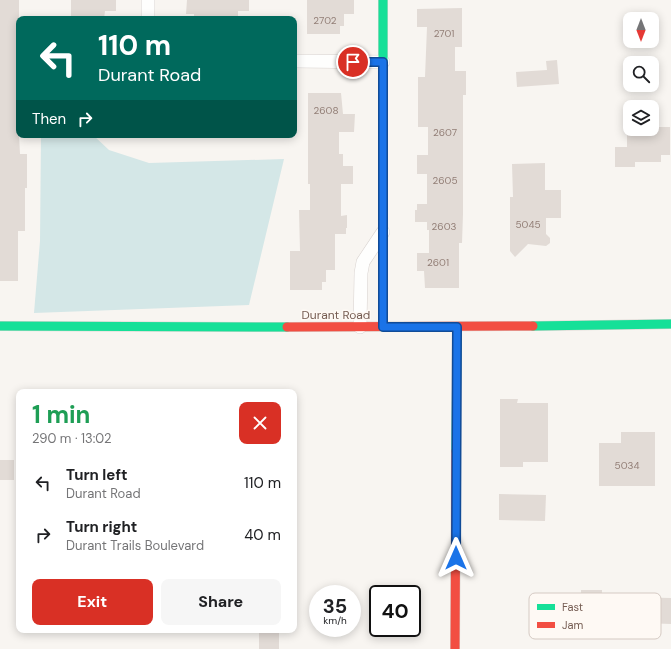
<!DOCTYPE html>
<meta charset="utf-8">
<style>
:root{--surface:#fff;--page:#f6f6f6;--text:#202124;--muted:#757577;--accent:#d93025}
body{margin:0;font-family:"DM Sans",sans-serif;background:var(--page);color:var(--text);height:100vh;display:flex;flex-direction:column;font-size:15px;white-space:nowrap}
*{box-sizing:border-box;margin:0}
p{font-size:13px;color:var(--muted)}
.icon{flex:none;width:22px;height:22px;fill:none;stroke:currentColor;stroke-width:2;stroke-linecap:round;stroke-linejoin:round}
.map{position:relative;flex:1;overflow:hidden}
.panel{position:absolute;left:16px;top:389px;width:281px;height:244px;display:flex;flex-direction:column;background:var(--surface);border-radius:8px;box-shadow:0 2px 10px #0003}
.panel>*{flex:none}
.guide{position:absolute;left:16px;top:16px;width:281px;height:122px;border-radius:8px;box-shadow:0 2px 10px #0003;background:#00695c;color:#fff;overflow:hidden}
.needle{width:26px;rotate:180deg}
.fabs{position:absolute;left:623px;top:12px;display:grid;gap:8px}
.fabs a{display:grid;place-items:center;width:36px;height:36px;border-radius:8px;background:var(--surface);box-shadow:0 2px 10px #0003;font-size:20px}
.speed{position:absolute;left:309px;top:585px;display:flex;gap:8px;font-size:20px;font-weight:700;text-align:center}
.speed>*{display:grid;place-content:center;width:52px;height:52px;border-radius:50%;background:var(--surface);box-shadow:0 2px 10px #0003;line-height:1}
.speed small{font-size:10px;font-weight:400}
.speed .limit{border:2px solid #111;border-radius:6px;background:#fff;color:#111}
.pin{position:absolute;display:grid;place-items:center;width:34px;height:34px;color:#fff;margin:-17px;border:2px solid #fff;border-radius:50%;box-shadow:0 1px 4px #0007}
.me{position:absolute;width:44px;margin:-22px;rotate:0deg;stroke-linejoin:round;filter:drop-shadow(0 0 3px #0008)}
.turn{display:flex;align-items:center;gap:14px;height:84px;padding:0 16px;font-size:18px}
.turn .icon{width:52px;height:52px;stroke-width:2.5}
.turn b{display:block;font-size:28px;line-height:34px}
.then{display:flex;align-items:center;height:38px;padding:0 16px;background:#0003;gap:8px;font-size:15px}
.round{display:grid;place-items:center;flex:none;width:42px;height:42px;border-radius:8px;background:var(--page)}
.head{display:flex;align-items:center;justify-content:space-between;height:68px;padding:0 16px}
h1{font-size:24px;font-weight:700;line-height:30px;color:#1e9e55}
.button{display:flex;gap:8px;margin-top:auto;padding:8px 16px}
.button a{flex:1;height:46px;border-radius:8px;background:var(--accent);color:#fff;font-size:16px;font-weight:700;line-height:46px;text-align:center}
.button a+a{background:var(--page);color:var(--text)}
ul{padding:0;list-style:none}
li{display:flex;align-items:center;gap:12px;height:52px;padding:0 16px}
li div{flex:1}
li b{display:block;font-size:15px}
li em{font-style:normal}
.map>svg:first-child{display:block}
</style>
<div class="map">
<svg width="671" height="649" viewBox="0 0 671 649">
<rect width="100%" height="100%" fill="#f8f5f1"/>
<polygon fill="#d4e7e7" points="41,135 93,135 109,150 149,163 284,159 249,305 34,313 40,241"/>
<g fill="#e2dbd6">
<polygon points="0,0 19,0 19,135 20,154 27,154 27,188 25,188 25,231 18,231 18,281 0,281"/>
<polygon points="71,0 116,0 116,11 105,11 104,19 71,19"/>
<polygon points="187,0 249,0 249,11 238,11 238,19 194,19 194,14 186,14"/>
<polygon points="307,0 354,0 354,14 344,14 344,26 340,26 340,34 307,34"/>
<polygon points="462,8 462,47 455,47 455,71 466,71 466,95 463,95 463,214 462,243 459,243 459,288 425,288 424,271 417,271 417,253 429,253 429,230 427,230 427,222 415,222 415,210 417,210 417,204 427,204 427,174 417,174 417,155 428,155 428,127 418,127 418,77 425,77 427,27 417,27 417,9"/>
<polygon points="557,60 559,84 517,87 516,72 547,70 546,61"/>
<polygon points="308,93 341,93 343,114 355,114 354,132 339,132 339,154 343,154 343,166 353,166 353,184 341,184 341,216 347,215 347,228 346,228 346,234 335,234 335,270 326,270 326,282 322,282 322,290 290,290 290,251 300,251 299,210 310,210 310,184 308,184"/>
<polygon points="652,127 670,127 670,155 661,155 661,162 635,162 635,167 615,167 615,147 627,147 627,129 652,129"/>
<polygon points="545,163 545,190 561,190 561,218 546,218 546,234 550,238 550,243 546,246 528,244 515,257 510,251 510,197 513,197 512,164"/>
<polygon points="500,399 518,399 517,403 548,403 548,462 523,462 523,467 500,467"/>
<polygon points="621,432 655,432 655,486 599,486 599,443 621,443"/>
<rect x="0" y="460" width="14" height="20"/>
<polygon points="499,494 546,495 545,521 499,520"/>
<polygon points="581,590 602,590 601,625 573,624 574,603 581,603"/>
<polygon points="626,597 671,598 671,624 644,623 644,628 625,627"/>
<rect x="259" y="630" width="20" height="19"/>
</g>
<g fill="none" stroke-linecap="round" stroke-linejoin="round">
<defs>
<g id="street">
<polyline points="148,19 148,0"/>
<polyline points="294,61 383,62"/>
<polyline points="360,327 361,273 363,262 383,232"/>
</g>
<g id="fast">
<polyline points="383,0 383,327"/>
<polyline points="0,326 287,327"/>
<polyline points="533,326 671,324"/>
<polyline points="456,451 457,327"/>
</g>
<g id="jam">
<polyline points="287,327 533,326"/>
<polyline points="455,649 456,451"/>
</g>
</defs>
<use href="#street" stroke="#d8d2cf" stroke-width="14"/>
<use href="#fast" stroke="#d8d2ce" stroke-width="10"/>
<use href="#jam" stroke="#d8d2ce" stroke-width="10"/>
<use href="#street" stroke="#fefefd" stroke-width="13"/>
<use href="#fast" stroke="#16e098" stroke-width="9"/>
<use href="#jam" stroke="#f24e42" stroke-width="9"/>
</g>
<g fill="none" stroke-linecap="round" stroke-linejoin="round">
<defs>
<polyline id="route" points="353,62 383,62 383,327 457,327 456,558"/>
</defs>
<use href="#route" stroke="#114b97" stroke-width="10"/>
<use href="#route" stroke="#1a73e8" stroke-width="7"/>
</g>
<g text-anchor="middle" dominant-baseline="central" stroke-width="3" stroke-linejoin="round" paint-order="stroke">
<g font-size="10" fill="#927e76">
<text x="325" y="20">2702</text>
<text x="444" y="33">2701</text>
<text x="326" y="110">2608</text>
<text x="445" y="132">2607</text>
<text x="445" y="180">2605</text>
<text x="528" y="224">5045</text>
<text x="444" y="226">2603</text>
<text x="438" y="262">2601</text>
<text x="627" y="465">5034</text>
</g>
<g font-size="12" fill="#755c52" stroke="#fef9f4">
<text x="336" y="315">Durant Road</text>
</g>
</g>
<rect x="529" y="593" width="132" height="46" rx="6" fill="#fef9f4" stroke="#d5cac3" stroke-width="1"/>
<rect x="537" y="604" width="18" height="6" fill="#16e098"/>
<rect x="537" y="622" width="18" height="6" fill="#f24e42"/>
<g font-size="11" fill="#755c52">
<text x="562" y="611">Fast</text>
<text x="562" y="629">Jam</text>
</g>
</svg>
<div class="fabs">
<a><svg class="needle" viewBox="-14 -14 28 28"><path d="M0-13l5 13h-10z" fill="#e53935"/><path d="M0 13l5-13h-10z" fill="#757577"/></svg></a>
<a><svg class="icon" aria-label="search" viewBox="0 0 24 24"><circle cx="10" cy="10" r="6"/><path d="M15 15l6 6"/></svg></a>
<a><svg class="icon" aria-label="layers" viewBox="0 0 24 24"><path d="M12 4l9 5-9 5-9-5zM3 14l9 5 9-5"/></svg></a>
</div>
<div class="speed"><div>35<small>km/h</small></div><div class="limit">40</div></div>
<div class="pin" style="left:353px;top:62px;background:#d93025"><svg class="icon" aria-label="arrive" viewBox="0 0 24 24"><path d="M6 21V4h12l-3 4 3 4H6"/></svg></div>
<svg class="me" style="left:456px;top:558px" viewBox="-20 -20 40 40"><path d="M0-17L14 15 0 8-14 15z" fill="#1a73e8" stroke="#fff" stroke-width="4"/></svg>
<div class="guide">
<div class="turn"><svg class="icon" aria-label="left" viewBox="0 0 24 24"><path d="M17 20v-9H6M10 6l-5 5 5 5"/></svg><div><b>110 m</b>Durant Road</div></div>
<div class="then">Then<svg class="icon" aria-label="right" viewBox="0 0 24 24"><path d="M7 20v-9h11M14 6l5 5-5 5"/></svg></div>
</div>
<section class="panel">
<div class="head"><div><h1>1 min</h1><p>290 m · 13:02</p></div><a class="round" style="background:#d93025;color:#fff"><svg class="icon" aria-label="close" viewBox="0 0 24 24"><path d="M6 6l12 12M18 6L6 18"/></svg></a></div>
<ul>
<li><svg class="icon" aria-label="left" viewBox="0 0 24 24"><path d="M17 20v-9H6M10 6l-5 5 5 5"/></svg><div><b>Turn left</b><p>Durant Road</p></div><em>110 m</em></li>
<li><svg class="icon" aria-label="right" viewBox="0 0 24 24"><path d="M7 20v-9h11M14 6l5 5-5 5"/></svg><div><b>Turn right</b><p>Durant Trails Boulevard</p></div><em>40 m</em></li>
</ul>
<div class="button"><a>Exit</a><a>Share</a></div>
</section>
</div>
